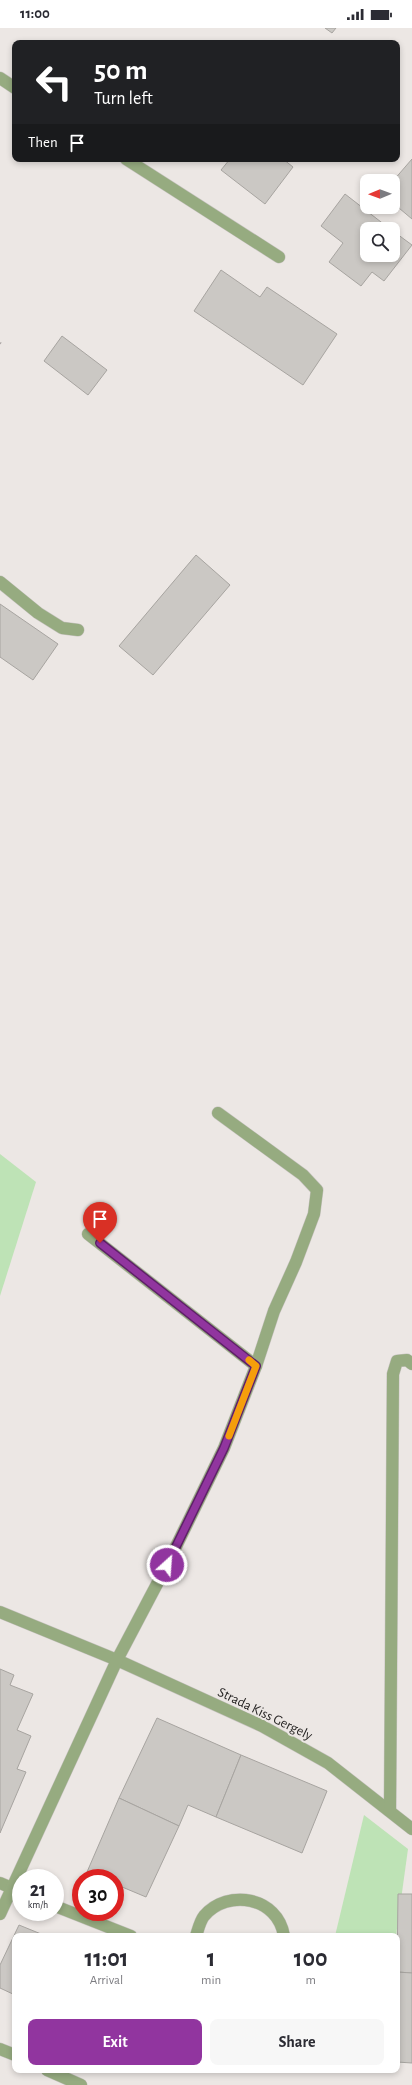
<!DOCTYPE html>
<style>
:root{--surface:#fff;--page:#f7f7f7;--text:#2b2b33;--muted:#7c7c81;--accent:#91359f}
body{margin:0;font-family:"Alegreya Sans",sans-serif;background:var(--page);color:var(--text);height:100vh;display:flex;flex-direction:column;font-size:15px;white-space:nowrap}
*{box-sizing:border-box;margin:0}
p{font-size:13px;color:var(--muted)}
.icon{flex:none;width:22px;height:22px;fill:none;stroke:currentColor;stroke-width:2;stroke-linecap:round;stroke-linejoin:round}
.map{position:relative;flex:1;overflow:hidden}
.side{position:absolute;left:12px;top:1905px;width:388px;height:140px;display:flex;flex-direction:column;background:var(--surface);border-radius:8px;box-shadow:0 2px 6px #0003}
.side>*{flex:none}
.top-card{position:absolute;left:12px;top:12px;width:388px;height:122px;border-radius:8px;box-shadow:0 2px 6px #0003;background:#202124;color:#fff;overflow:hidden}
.needle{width:26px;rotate:269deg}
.tools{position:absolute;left:360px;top:146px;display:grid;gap:8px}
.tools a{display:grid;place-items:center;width:40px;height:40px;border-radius:8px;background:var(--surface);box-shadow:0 2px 6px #0003;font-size:20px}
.speed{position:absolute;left:12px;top:1841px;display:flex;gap:8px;font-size:20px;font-weight:700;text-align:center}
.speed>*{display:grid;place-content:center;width:52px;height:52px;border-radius:50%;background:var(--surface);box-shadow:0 2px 6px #0003;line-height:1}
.speed small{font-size:10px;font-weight:400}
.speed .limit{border:6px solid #d22;background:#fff;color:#111}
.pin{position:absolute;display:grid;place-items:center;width:34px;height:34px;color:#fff;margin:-41px -17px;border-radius:50% 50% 50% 0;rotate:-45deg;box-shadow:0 0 4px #0007}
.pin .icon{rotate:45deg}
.me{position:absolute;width:44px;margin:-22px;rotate:26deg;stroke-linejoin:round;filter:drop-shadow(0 0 3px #0008)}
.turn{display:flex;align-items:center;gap:14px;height:84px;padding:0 16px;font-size:18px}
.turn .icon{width:52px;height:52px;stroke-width:2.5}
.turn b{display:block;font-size:28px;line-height:34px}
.then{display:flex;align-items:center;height:38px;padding:0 16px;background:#0003;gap:8px;font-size:15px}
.eta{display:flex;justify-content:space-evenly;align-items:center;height:68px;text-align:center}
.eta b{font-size:24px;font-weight:700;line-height:28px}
.primary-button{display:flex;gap:8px;margin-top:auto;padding:8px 16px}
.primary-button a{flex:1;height:46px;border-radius:8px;background:var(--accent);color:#fff;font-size:16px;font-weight:700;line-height:46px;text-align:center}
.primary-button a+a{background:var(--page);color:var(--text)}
.status{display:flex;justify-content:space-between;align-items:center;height:28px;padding:0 20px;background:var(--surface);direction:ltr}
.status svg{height:11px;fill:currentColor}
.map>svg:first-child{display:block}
</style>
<div class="status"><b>11:00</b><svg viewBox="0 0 49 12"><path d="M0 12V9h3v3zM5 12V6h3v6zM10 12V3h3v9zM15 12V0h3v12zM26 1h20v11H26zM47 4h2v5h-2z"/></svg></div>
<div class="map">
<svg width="412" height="2057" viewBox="0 0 412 2057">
<rect width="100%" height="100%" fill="#ece7e4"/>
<g fill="#bee3b6">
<polygon points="0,1126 36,1154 0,1268"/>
<polygon points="364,1787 408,1821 396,1908 335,1908"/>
</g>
<g fill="#cbc8c4" stroke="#a7a4a0">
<polygon points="325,0 336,0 332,5"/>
<polygon points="230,131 283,131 293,139 265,176 221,142"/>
<polygon points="412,131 412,191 393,175 393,153"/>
<polygon points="345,166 390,201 367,201 367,227 393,227 393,203 412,217 384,253 372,244 361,258 329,234 343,215 321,198"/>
<polygon points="221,242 260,269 267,259 337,306 303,357 194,283"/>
<polygon points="62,308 107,342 88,367 44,333"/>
<polygon points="196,527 230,557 153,647 119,618"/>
<polygon points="0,576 58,616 33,652 0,629"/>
<polygon points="0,1641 14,1647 10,1657 33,1666 17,1702 31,1708 17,1741 26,1744 0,1805"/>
<polygon points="157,1690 241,1727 216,1789 188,1777 179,1798 119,1770"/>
<polygon points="241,1727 327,1763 302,1825 216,1789"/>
<polygon points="119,1770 179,1798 146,1869 115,1856 115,1850 102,1850 87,1844"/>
<polygon points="398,1866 412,1866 412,1945 397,1944"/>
<polygon points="19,1897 46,1908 15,1908 15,1967 0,1960 0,1937"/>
<polygon points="397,1944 412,1945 412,2035 397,2034"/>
</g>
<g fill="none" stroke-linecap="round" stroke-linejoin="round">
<defs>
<g id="minor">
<polyline points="0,50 15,60"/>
<polyline points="126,131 279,229"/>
<polyline points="0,554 38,585 62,600 78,602"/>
<polyline points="88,1206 256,1338"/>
<polyline points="0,1584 117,1632 262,1698 328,1735 412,1801"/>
<polyline points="390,1783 393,1346 397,1333 407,1332 412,1336"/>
<polyline points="0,1855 21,1864"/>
<polyline points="55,1878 131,1908"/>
<polyline points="0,1886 117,1632 167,1537 224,1420 256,1338 274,1283 296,1234 314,1186 317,1162 303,1147 218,1085"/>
<path d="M196,1908C198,1902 200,1893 204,1888C228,1860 278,1869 284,1908"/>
<polyline points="0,2021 15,2027"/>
<polyline points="47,2042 81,2057"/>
</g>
</defs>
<use href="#minor" stroke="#c8c4c1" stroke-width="13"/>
<polyline stroke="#a29e9c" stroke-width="2.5" stroke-dasharray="1 3" stroke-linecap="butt" points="0,315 1,316"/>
<use href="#minor" stroke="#96ab80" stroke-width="12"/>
</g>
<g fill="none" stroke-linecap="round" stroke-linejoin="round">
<defs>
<polyline id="route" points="100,1215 256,1338 224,1420 167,1537"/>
</defs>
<use href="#route" stroke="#5e2267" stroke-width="10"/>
<use href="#route" stroke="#91359f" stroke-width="7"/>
<polyline stroke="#f59e0b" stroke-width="7" points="229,1408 256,1338 249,1332"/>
</g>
<g text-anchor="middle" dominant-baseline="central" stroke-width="4" stroke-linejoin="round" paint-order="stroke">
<g font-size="14" fill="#262423" stroke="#ece7e4">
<text transform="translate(265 1686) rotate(26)">Strada Kiss Gergely</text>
</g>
</g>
</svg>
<div class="tools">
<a><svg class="needle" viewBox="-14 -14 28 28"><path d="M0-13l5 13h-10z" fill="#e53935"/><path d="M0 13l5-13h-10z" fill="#7c7c81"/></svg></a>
<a><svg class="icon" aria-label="search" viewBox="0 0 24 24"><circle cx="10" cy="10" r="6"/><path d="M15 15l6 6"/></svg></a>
</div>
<div class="speed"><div>21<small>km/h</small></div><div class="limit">30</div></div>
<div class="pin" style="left:100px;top:1215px;background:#d93025"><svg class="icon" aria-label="arrive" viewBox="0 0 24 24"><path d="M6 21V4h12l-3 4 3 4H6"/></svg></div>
<svg class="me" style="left:167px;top:1537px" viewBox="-20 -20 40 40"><circle r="17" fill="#91359f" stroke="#fff" stroke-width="3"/><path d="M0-11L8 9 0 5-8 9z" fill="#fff"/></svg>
<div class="top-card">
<div class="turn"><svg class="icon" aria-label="left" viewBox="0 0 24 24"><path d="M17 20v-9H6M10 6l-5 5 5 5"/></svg><div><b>50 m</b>Turn left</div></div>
<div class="then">Then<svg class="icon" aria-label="arrive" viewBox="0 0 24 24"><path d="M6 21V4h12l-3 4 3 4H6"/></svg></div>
</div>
<section class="side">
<div class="eta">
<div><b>11:01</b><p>Arrival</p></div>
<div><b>1</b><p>min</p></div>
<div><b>100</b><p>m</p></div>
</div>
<div class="primary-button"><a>Exit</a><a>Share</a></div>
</section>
</div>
